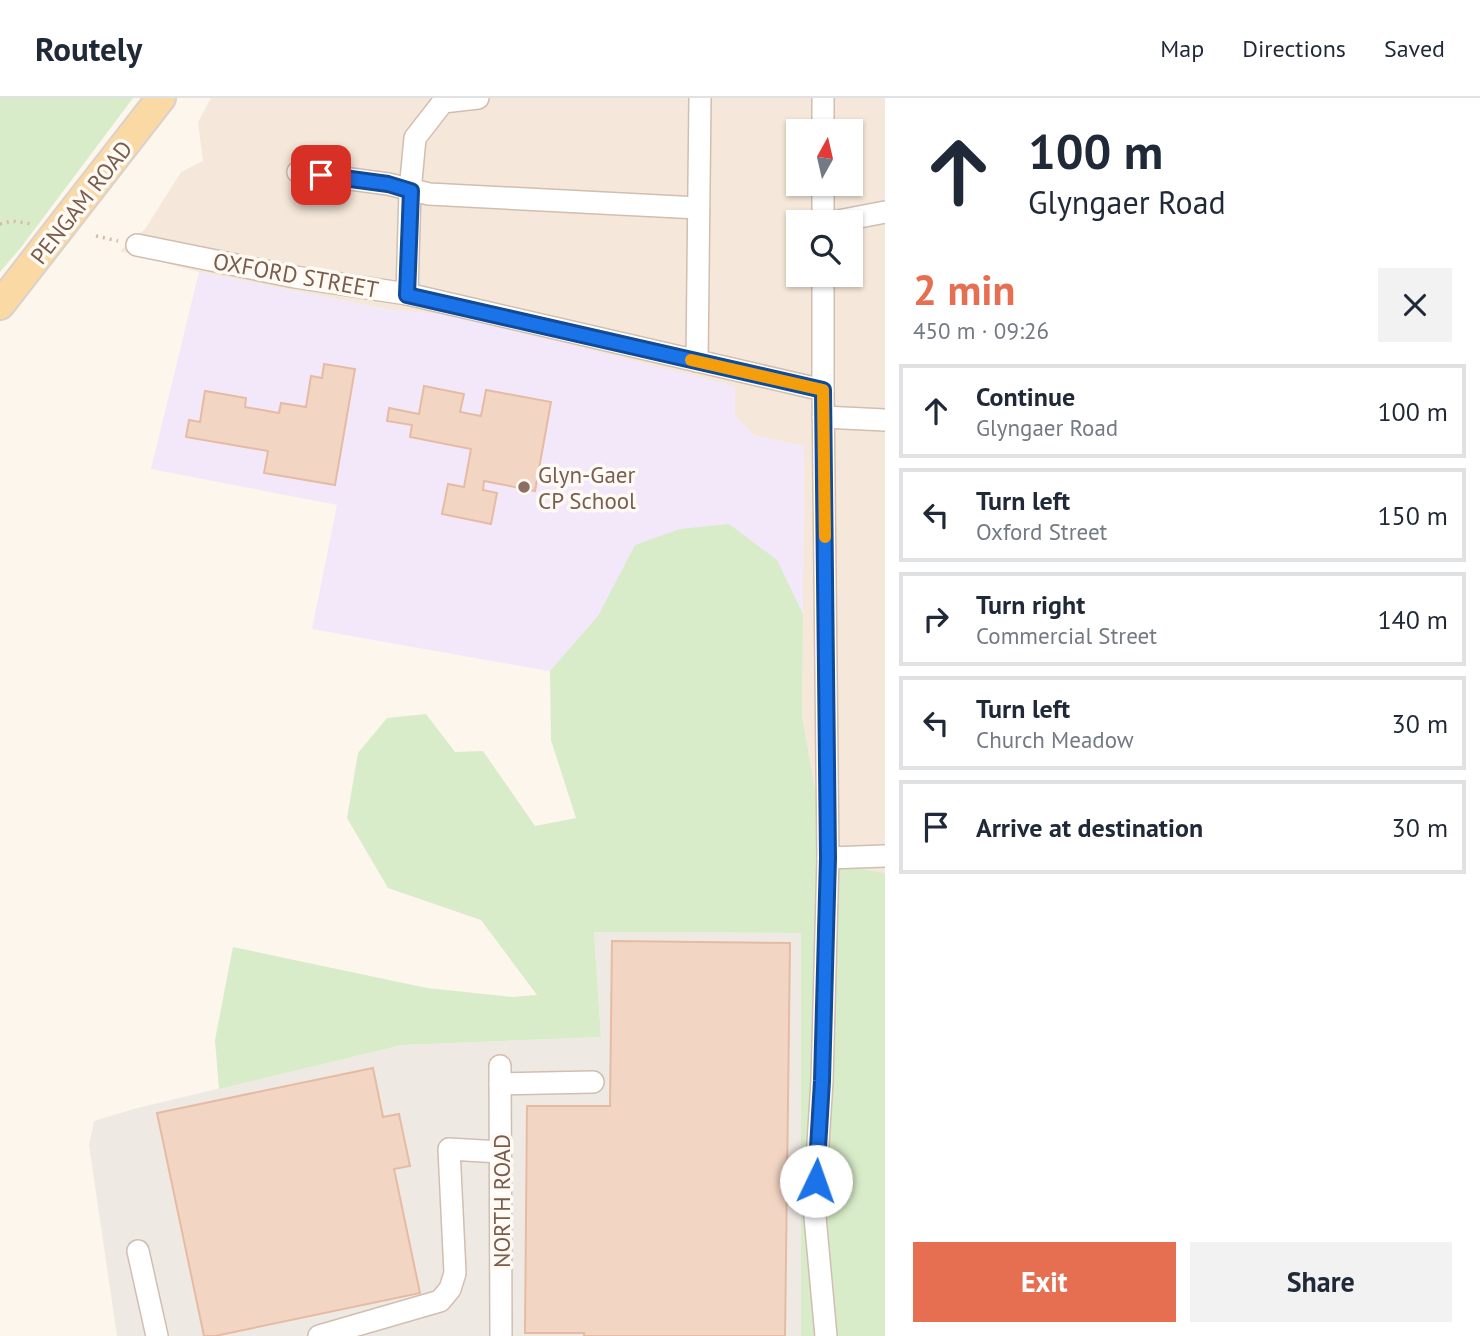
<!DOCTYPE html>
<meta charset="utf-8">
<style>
:root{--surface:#fff;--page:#f2f2f3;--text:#1f2937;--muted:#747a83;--line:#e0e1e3;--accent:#e76f51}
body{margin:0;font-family:"PT Sans",sans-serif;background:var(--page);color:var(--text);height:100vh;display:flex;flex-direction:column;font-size:26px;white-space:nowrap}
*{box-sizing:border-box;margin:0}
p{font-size:23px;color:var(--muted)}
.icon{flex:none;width:38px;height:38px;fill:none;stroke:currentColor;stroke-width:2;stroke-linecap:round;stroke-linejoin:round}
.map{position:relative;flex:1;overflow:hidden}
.drawer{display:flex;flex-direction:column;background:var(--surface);width:595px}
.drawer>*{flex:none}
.hud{background:#fff;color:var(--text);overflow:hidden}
.needle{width:46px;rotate:8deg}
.controls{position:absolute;left:786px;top:21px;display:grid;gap:14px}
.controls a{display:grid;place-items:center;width:77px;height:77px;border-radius:0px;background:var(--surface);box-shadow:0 2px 5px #0004;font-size:35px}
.pin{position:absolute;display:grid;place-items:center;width:60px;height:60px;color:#fff;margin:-30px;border-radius:14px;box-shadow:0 4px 10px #0006}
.me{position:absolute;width:77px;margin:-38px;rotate:3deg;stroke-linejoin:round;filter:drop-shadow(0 0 5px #0008)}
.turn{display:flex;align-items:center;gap:24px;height:147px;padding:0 28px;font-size:32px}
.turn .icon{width:91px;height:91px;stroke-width:2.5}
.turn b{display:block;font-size:49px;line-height:60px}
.round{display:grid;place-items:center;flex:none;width:74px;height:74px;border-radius:0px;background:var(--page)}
.headline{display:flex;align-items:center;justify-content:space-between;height:119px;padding:0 28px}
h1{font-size:42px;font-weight:800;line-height:52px;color:var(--accent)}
.cta{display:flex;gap:14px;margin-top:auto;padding:14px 28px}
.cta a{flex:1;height:80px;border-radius:0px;background:var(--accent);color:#fff;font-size:28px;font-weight:800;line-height:80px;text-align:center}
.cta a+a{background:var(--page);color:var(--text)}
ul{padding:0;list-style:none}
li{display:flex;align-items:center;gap:21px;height:94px;margin:0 14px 10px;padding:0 14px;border:4px solid var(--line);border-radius:0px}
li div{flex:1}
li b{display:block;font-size:26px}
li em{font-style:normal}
header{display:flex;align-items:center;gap:42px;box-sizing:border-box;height:98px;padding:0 35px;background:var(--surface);border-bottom:2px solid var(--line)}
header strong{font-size:33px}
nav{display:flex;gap:38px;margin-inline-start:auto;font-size:24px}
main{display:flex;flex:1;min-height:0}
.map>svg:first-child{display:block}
</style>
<header>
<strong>Routely</strong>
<nav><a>Map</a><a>Directions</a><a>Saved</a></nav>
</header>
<main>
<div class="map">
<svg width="885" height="1238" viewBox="0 0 885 1238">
<rect width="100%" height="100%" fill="#fdf6ec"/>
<path fill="#f5e8da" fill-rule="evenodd" d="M211,0H885V788L815,778L822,730L802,618L804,348L755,338L735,318L451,217L391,212L199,174L120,153L145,131L181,74L203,63L198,24ZM798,33H850V86H798ZM798,124H850V177H798Z"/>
<polygon fill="#efe9e4" points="594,834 801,835 801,1238 117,1238 89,1047 94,1023 137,1010 402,947 601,939"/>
<polygon fill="#f3e8fa" points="199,174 391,212 451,217 735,288 735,318 755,338 804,348 802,618 312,531 337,407 151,371"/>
<g fill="#d8ecc9">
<polygon points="0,0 133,0 22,148 0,174"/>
<polygon points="729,426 777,462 803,516 802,618 822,730 817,764 885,775 885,1238 801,1238 801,835 594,834 601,939 402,947 219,991 215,942 233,849 427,890 512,899 537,897 481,822 388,790 347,720 358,655 387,620 426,616 455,654 483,653 535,728 576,720 551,642 550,573 598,518 635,447 680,431"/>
</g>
<g fill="#f3d5c3" stroke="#e6bba3" stroke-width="2">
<polygon points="324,266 355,271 335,387 264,375 268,353 186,339 189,322 200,324 205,293 246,300 245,309 279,315 281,305 306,309 311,278 322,280"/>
<polygon points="424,288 464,296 460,314 481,318 486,292 551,304 535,393 484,383 483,392 497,395 491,426 442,416 448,386 464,389 471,351 410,339 412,327 387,323 389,310 419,316"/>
<polygon points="612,843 790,845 785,1238 584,1238 584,1235 525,1235 527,1008 610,1008"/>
<polygon points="373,970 383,1019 399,1016 410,1068 394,1071 420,1195 215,1238 204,1238 157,1015"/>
</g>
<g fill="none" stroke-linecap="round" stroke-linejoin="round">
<defs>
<g id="minor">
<polyline points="823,33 823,0"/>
<polyline points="298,74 388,86 429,96 698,110"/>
<polyline points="823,124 823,86"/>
<polyline points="833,124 885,114"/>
<polyline points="137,147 295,179 407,196 823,292"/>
<polyline points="823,177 823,292 828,760 822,983 814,1108 826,1238"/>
<polyline points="407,196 410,93 415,40 443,4 478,0"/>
<polyline points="697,263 700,0"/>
<polyline points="823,319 885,322"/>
<polyline points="828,760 885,758"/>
<polyline points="500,968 501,1238"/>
<polyline points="500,986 593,984"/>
<polyline points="138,1153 157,1238"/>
<polyline points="319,1238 440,1203 450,1191 455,1175 449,1051 500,1054"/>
</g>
<polyline id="major" points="0,207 161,0"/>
</defs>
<use href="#minor" stroke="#d1beb0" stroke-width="24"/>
<use href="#major" stroke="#dad1cd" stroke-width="32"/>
<g stroke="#d9b8a5" stroke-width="3.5" stroke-dasharray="2 5" stroke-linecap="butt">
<polyline points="0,126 12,123 32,126"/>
<polyline points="96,138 118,143"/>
</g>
<use href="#minor" stroke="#fff" stroke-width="21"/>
<use href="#major" stroke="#fbd9a5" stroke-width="28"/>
</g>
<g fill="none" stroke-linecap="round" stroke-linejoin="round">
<defs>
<polyline id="route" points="321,77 388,86 411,93 407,197 823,292 828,760 822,983 816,1083"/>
</defs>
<use href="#route" stroke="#114b97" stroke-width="18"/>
<use href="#route" stroke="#1a73e8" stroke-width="12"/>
<polyline stroke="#f59e0b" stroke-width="12" points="691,262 823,292 825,439"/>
</g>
<circle fill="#8d6e63" stroke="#fffaf3" stroke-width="2.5" cx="524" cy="389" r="7"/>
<g text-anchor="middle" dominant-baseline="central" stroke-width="7" stroke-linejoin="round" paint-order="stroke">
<g font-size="23" fill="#7a5c4d" stroke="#fffaf3">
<text transform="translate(81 104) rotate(-52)">PENGAM ROAD</text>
<text transform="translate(296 177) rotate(10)">OXFORD STREET</text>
<text transform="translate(501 1103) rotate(-90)">NORTH ROAD</text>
</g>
<g font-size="23" fill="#785e54" stroke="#fffaf3" text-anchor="start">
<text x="538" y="376">Glyn-Gaer<tspan x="538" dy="26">CP School</tspan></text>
</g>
</g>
</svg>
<div class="controls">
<a><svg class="needle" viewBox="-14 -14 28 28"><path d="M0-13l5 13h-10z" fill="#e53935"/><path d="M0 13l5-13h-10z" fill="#747a83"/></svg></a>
<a><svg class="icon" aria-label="search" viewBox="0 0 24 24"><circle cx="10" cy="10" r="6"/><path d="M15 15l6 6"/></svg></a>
</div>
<div class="pin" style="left:321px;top:77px;background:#d93025"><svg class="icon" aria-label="arrive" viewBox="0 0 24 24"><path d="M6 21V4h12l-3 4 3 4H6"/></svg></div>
<svg class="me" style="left:816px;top:1083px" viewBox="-20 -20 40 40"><circle r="19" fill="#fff"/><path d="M0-13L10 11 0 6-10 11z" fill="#1a73e8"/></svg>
</div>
<section class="drawer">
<div class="hud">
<div class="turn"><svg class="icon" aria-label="ahead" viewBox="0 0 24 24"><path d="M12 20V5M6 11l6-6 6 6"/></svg><div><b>100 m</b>Glyngaer Road</div></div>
</div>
<div class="headline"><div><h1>2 min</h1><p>450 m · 09:26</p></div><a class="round"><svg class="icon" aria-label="close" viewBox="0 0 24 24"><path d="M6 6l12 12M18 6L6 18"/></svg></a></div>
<ul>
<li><svg class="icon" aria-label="ahead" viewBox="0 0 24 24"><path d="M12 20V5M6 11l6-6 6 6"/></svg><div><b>Continue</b><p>Glyngaer Road</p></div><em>100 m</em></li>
<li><svg class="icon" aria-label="left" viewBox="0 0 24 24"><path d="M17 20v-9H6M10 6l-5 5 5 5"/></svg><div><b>Turn left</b><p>Oxford Street</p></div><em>150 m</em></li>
<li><svg class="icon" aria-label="right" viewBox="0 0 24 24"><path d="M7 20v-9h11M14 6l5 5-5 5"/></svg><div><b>Turn right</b><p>Commercial Street</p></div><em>140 m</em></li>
<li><svg class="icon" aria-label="left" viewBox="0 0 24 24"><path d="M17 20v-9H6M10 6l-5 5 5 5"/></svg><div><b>Turn left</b><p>Church Meadow</p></div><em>30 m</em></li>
<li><svg class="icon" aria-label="arrive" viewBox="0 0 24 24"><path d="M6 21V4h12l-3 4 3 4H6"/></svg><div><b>Arrive at destination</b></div><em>30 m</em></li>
</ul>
<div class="cta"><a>Exit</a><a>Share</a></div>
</section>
</main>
